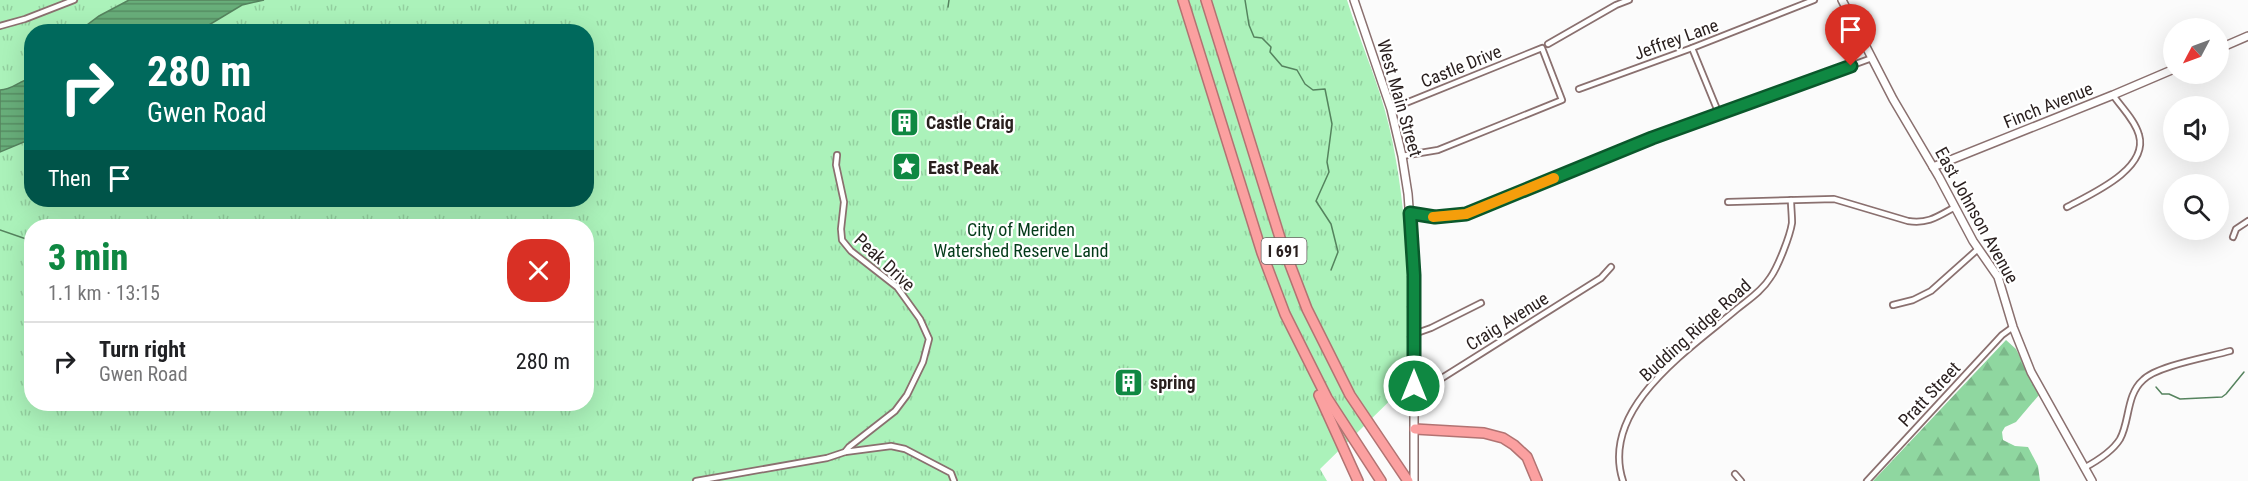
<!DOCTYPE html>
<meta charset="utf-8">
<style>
:root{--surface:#fff;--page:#f6f6f6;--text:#202124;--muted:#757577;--line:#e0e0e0;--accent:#0f8842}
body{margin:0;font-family:"Roboto Condensed",sans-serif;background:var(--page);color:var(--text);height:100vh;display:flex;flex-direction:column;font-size:22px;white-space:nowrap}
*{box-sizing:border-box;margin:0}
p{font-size:20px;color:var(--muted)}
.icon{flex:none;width:33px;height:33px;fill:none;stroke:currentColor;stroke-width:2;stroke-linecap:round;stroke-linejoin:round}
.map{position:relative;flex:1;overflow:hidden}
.side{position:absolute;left:24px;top:219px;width:570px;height:192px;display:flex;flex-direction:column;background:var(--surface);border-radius:24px;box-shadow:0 6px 24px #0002}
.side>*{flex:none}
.hud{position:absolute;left:24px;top:24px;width:570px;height:183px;border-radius:24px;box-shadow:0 6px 24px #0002;background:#00695c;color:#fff;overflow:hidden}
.needle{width:39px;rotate:229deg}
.fabs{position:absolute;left:2163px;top:18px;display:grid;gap:12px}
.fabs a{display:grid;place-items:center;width:66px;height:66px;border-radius:50%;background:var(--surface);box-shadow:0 6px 24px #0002;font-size:30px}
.pin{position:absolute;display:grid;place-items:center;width:51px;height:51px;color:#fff;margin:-62px -26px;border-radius:50% 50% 50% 0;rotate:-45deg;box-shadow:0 0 6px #0007}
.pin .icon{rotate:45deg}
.me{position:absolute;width:66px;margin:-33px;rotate:0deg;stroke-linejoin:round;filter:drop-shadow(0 0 4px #0008)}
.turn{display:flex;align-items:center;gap:21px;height:126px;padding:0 24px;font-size:27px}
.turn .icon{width:78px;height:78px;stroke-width:2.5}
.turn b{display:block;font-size:42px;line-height:51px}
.then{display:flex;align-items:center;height:57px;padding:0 24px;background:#0003;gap:12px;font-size:22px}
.round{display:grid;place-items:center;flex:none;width:63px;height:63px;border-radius:24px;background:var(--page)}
.headline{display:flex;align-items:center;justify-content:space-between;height:102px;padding:0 24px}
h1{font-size:36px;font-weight:800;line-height:45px;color:var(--accent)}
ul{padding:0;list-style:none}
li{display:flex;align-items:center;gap:18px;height:78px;padding:0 24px;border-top:2px solid var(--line)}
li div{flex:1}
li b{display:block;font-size:22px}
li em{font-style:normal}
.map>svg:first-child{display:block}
</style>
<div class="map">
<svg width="2248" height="481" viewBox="0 0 2248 481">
<defs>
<pattern id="forest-firs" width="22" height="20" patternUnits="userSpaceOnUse" patternTransform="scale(1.5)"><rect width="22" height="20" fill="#8fd7a0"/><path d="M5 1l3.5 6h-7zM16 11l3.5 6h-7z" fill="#7bb889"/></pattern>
<pattern id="park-tufts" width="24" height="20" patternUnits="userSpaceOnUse" patternTransform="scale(1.5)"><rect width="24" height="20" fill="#abf2ba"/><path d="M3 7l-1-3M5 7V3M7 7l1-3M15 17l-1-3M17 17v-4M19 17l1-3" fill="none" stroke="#93cf9f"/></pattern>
<pattern id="water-rules" width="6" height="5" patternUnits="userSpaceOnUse" patternTransform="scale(1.5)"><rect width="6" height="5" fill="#68ae7a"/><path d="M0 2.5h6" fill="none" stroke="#568d63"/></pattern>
</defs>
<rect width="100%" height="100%" fill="#fbfbfb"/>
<polygon fill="url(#forest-firs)" points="2006,340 2016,349 2039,395 2016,422 2005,427 2002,432 2003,440 2015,446 2028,447 2038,466 2040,481 1873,481"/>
<path fill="url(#park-tufts)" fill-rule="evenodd" d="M0,0H1347C1360,42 1379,83 1389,126C1409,211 1409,297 1409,382L1320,469L1327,481H0ZM32,32H586V200H32ZM32,226H586V404H32Z"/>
<g fill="url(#water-rules)" stroke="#55835e" stroke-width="1.5">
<polygon points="129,0 264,0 242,5 199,31 79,31 99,16"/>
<path d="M30,79L31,139L0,152V90C13,90 18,81 30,79Z"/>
</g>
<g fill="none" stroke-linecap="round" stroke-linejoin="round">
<g stroke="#55835e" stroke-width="1.5">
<polyline points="1245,0 1249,25 1254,37 1262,38 1271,47 1270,52 1282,66 1297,70 1305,84 1313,90 1325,89 1332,124 1327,162 1329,172 1316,201 1331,224 1338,252 1331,270"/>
<polyline points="948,7 949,0"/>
<polyline points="0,230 32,241"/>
<polyline points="2156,387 2162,394 2169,394 2180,399 2222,397 2226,394 2244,372"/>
</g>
<defs>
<g id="street">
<polyline points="0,26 25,19 74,0"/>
<polyline points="1548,44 1616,5 1629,0"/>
<polyline points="1692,48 1719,114"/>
<polyline points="1579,89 1692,48 1814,0"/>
<polyline points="1391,109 1542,48 1562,100 1438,150 1402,156"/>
<path d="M1728,202L1834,199L1908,221C1928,224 1937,217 1955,207"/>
<path d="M2067,207C2091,194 2149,169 2139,135C2135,120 2121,107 2113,95"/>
<polyline points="1410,213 1435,217 1466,215 1652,138 1872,58"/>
<polyline points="2233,237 2236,229 2248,221"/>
<polyline points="1893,305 1913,300 1931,291 1978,249"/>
<polyline points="1414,334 1431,328 1481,303"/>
<polyline points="1415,395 1601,278 1611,267"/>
<polyline points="845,452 891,446 905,449 951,473 954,481"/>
<path d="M2084,468C2097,461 2112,452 2120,439C2130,421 2126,395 2143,380C2156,366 2209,357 2230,351"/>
<polyline points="1735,474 1741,481"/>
<polyline points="696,481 827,458 845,452 849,447 895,411 907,395 923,362 929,339 920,319 897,287 851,251 842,240 841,229 844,202 836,165 837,155"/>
<path d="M1623,481C1599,408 1690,349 1737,309C1748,300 1762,291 1770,278C1778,267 1790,236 1792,223C1792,215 1791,207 1791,200"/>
<polyline points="1867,481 2002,335 2013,327"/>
</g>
<g id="secondary">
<polyline points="1354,0 1391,109 1402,156 1408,194 1414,275 1414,481"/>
<polyline points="1842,0 1893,99 1939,177 1973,241 1998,277 2013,327 2031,372 2092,481"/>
<polyline points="2218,49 2248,36"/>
<polyline points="1933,167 2113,95 2174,69"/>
</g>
<g id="highway">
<polyline points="1183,0 1262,253 1285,314 1327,398 1381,481"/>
<polyline points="1206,0 1281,241 1307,309 1350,395 1408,481"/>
<polyline points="1319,395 1358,481"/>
<polyline points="1415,429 1484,433 1503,438 1514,445 1527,457 1537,481"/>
</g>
</defs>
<use href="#street" stroke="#8a706f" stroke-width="8"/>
<use href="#secondary" stroke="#8a706f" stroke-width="10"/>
<use href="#highway" stroke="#b27372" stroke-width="12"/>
<use href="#street" stroke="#fff" stroke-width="4.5"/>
<use href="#secondary" stroke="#fff" stroke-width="7"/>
<use href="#highway" stroke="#fba0a0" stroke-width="9"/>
</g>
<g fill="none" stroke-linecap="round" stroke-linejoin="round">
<defs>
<polyline id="route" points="1414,386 1414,275 1410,213 1435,217 1466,214 1652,138 1851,66"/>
</defs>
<use href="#route" stroke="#0a582b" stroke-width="15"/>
<use href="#route" stroke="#0f8842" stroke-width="10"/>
<polyline stroke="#f59e0b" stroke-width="10" points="1433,217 1466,214 1554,178"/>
</g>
<defs>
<symbol id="building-square" viewBox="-11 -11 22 22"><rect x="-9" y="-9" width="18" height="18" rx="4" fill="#0f8842" stroke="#fff"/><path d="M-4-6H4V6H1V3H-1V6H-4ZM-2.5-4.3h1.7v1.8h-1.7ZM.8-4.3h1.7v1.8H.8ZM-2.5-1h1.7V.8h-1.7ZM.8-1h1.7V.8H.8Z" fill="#fff"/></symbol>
<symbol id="sight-square" viewBox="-11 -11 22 22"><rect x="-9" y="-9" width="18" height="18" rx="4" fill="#0f8842" stroke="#fff"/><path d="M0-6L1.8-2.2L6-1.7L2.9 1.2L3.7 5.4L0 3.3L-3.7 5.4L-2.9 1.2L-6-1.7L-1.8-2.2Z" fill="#fff"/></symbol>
</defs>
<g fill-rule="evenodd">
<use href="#building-square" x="888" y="106" width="33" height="33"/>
<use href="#sight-square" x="890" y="150" width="33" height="33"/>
<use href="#building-square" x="1112" y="366" width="33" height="33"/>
</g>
<g text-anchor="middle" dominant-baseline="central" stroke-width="4.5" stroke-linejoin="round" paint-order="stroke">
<rect fill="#fff" stroke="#696262" stroke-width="1.5" x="1261.5" y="238" width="45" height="26" rx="4.5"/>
<g font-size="16" font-weight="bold" fill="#291f1e">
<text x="1284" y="251">I 691</text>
</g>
<g font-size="18" fill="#291f1e" stroke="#fff">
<text transform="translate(1676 39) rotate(-20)">Jeffrey Lane</text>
<text transform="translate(1461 66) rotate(-22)">Castle Drive</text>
<text transform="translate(1400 98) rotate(74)">West Main Street</text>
<text transform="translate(2048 105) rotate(-22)">Finch Avenue</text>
<text transform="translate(1977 215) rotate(61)">East Johnson Avenue</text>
<text transform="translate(885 262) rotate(43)">Peak Drive</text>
<text transform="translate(1507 321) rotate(-32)">Craig Avenue</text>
<text transform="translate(1695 330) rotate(-42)">Budding Ridge Road</text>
<text transform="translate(1929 394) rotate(-47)">Pratt Street</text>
</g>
<g font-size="18" font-weight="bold" fill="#291f1e" stroke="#fff" text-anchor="start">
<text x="926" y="122">Castle Craig</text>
<text x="928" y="167">East Peak</text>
<text x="1150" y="382">spring</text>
</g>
<g font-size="18" fill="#033b19" stroke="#fff">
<text x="1021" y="229">City of Meriden<tspan x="1021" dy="21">Watershed Reserve Land</tspan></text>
</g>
</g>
</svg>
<div class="fabs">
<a><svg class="needle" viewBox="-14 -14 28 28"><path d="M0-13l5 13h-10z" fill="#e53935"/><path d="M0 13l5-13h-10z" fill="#757577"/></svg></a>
<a><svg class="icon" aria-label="sound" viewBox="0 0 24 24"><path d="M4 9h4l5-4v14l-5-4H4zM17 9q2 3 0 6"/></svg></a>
<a><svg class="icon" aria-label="search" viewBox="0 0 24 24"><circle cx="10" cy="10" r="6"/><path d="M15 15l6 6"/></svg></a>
</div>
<div class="pin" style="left:1851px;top:66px;background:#d93025"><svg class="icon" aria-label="arrive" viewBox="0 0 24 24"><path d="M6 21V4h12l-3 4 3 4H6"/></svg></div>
<svg class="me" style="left:1414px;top:386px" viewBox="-20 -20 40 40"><circle r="17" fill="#0f8842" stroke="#fff" stroke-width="3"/><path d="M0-11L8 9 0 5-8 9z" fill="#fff"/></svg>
<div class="hud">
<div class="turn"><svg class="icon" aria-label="right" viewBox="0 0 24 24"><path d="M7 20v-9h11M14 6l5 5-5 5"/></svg><div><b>280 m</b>Gwen Road</div></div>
<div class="then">Then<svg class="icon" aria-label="arrive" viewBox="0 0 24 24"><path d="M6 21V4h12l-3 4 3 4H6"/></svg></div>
</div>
<section class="side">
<div class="headline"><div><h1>3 min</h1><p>1.1 km · 13:15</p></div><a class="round" style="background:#d93025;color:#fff"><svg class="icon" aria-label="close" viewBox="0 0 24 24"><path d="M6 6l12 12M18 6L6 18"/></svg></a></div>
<ul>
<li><svg class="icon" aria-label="right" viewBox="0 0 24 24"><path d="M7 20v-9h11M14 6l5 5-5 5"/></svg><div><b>Turn right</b><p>Gwen Road</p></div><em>280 m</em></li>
</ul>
</section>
</div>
